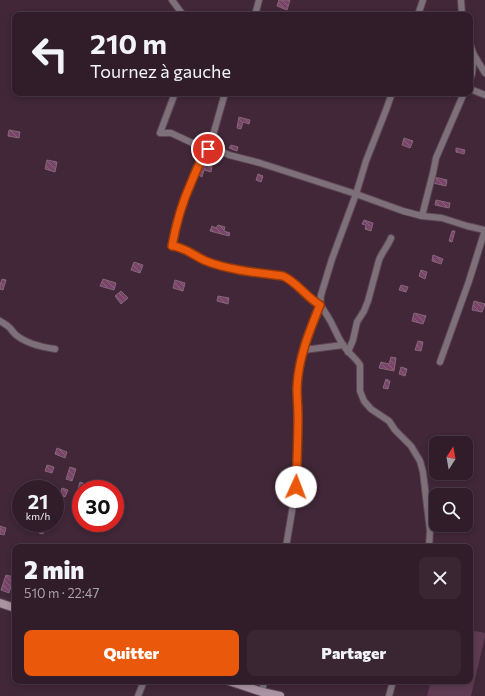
<!DOCTYPE html>
<html lang="fr">
<meta charset="utf-8">
<style>
:root{--surface:#311d2a;--page:#392632;--text:#f1f3f6;--muted:#a8a2a8;--line:#4c3b47;--accent:#ea580c}
body{margin:0;font-family:Commissioner,sans-serif;background:var(--page);color:var(--text);height:100vh;display:flex;flex-direction:column;font-size:15px;white-space:nowrap}
*{box-sizing:border-box;margin:0}
p{font-size:13px;color:var(--muted)}
.icon{flex:none;width:22px;height:22px;fill:none;stroke:currentColor;stroke-width:2;stroke-linecap:round;stroke-linejoin:round}
.map{position:relative;flex:1;overflow:hidden}
.panel{position:absolute;left:12px;top:544px;width:461px;height:140px;display:flex;flex-direction:column;background:var(--surface);border-radius:8px;box-shadow:0 2px 6px #0003,0 0 0 1px var(--line)}
.panel>*{flex:none}
.top-card{position:absolute;left:12px;top:12px;width:461px;height:84px;border-radius:8px;box-shadow:0 2px 6px #0003,0 0 0 1px var(--line);background:#311d2a;color:var(--text);overflow:hidden}
.needle{width:26px;rotate:11deg}
.buttons{position:absolute;left:429px;top:436px;display:grid;gap:8px}
.buttons a{display:grid;place-items:center;width:44px;height:44px;border-radius:8px;background:var(--surface);box-shadow:0 2px 6px #0003,0 0 0 1px var(--line);font-size:20px}
.speed{position:absolute;left:12px;top:480px;display:flex;gap:8px;font-size:20px;font-weight:700;text-align:center}
.speed>*{display:grid;place-content:center;width:52px;height:52px;border-radius:50%;background:var(--surface);box-shadow:0 2px 6px #0003,0 0 0 1px var(--line);line-height:1}
.speed small{font-size:10px;font-weight:400}
.speed .limit{border:6px solid #d22;background:#fff;color:#111}
.pin{position:absolute;display:grid;place-items:center;width:34px;height:34px;color:#fff;margin:-17px;border:2px solid #fff;border-radius:50%;box-shadow:0 1px 4px #0007}
.me{position:absolute;width:44px;margin:-22px;rotate:2deg;stroke-linejoin:round;filter:drop-shadow(0 0 3px #0008)}
.turn{display:flex;align-items:center;gap:14px;height:84px;padding:0 12px;font-size:18px}
.turn .icon{width:52px;height:52px;stroke-width:2.5}
.turn b{display:block;font-size:28px;line-height:34px}
.round{display:grid;place-items:center;flex:none;width:42px;height:42px;border-radius:8px;background:var(--page)}
.headline{display:flex;align-items:center;justify-content:space-between;height:68px;padding:0 12px}
h1{font-size:24px;font-weight:800;line-height:30px}
.action{display:flex;gap:8px;margin-top:auto;padding:8px 12px}
.action a{flex:1;height:46px;border-radius:8px;background:var(--accent);color:#fff;font-size:16px;font-weight:800;line-height:46px;text-align:center}
.action a+a{background:var(--page);color:var(--text)}
.map>svg:first-child{display:block}
</style>
<div class="map">
<svg width="485" height="696" viewBox="0 0 485 696">
<defs>
<pattern id="building-back-hatch" width="6" height="6" patternUnits="userSpaceOnUse"><rect width="6" height="6" fill="#784467"/><path d="M-1 5l2 2M0 0l6 6M5-1l2 2" fill="none" stroke="#8c5f7d"/></pattern>
</defs>
<rect width="100%" height="100%" fill="#412738"/>
<polygon fill="#5e3b52" points="470,630 485,633 485,637 471,696 427,696 431,681 470,681"/>
<g fill="url(#building-back-hatch)" stroke="#856679">
<polygon points="279,0 290,0 287,10 277,6"/>
<polygon points="239,117 250,120 249,124 243,122 241,129 237,128"/>
<polygon points="9,130 20,132 19,138 8,136"/>
<polygon points="404,138 413,141 410,148 402,145"/>
<polygon points="231,145 238,147 237,151 229,148"/>
<polygon points="456,148 465,150 464,154 456,152"/>
<polygon points="47,160 57,162 55,172 45,169"/>
<polygon points="201,163 212,167 211,172 204,170 202,177 197,174"/>
<polygon points="258,174 263,176 261,182 256,180"/>
<polygon points="434,177 447,180 446,186 433,183"/>
<polygon points="436,200 450,203 449,208 435,205"/>
<polygon points="364,220 373,223 371,231 365,229 366,225 362,224"/>
<polygon points="218,225 225,227 224,231 230,233 229,236 210,231 212,226 216,228"/>
<polygon points="452,231 455,231 452,242 449,241"/>
<polygon points="433,255 443,259 441,264 432,261"/>
<polygon points="134,262 143,265 140,273 131,270"/>
<polygon points="421,270 427,272 425,279 419,276"/>
<polygon points="2,279 6,280 3,290 0,289 0,285"/>
<polygon points="103,279 116,283 114,290 100,286"/>
<polygon points="175,280 185,283 183,291 173,288"/>
<polygon points="401,285 408,287 406,292 399,290"/>
<polygon points="121,291 128,298 121,304 115,296"/>
<polygon points="218,296 229,298 228,304 217,301"/>
<polygon points="474,301 485,304 482,312 472,310"/>
<polygon points="414,313 426,316 423,324 412,321"/>
<polygon points="418,341 423,342 421,351 415,350"/>
<polygon points="391,357 396,358 394,371 379,368 381,362 389,364"/>
<polygon points="401,367 407,369 405,376 399,374"/>
<polygon points="386,379 390,381 388,389 383,388"/>
<polygon points="57,448 67,452 65,458 55,454"/>
<polygon points="47,465 54,467 52,473 45,471"/>
<polygon points="70,467 76,469 72,481 66,479"/>
<polygon points="80,482 88,485 86,489 81,490 78,489"/>
<polygon points="62,488 68,490 65,497 60,495"/>
<polygon points="41,525 45,526 43,534 39,533"/>
<polygon points="0,526 6,528 4,535 0,534"/>
<polygon points="6,575 14,577 9,593 1,590"/>
</g>
<g fill="none" stroke-linecap="round" stroke-linejoin="round">
<defs>
<g id="street">
<polyline points="172,0 183,15"/>
<polyline points="461,0 462,15"/>
<polyline points="255,15 259,0"/>
<polyline points="418,15 423,0"/>
<polyline points="470,44 474,55 472,74 470,79"/>
<polyline points="474,55 485,73"/>
<polyline points="470,89 485,95"/>
<polyline points="175,93 160,133 171,133 201,147 208,149"/>
<path d="M225,93L210,146L203,157L196,169L183,202L175,227L172,246C185,248 194,256 206,261C228,270 259,273 283,276C294,280 302,291 311,299C314,302 318,303 321,306C325,312 329,318 332,324C336,332 339,340 344,346C348,353 356,358 360,365V391L364,401L371,409L389,421L395,430L411,446L420,461L423,472L430,531L429,547"/>
<polyline points="210,146 229,155 260,163 356,194 403,211 422,216 433,173 436,158 464,93"/>
<polyline points="422,216 442,218 467,226 485,230 469,281 440,362"/>
<path d="M0,321C3,323 7,325 10,328C12,331 14,333 16,335C27,344 41,347 55,349"/>
<polyline points="304,350 343,345"/>
<path d="M348,352L353,340L357,322L364,311L368,301L379,260C382,252 388,246 391,238"/>
<polyline points="286,547 296,487 298,455 297,388 300,365 304,350 310,330 320,305 321,295 332,259 356,194 366,161 386,110 392,93"/>
<polyline points="262,692 264,681"/>
<polyline points="138,696 144,681"/>
<polyline points="389,696 393,681"/>
</g>
<g id="secondary">
<polyline points="0,603 15,608"/>
<polyline points="229,681 262,692 280,696"/>
</g>
</defs>
<use href="#street" stroke="#5e4656" stroke-width="8"/>
<use href="#secondary" stroke="#5e4656" stroke-width="10"/>
<use href="#street" stroke="#7e7079" stroke-width="6"/>
<use href="#secondary" stroke="#aa94a1" stroke-width="8"/>
</g>
<g fill="none" stroke-linecap="round" stroke-linejoin="round">
<defs>
<path id="route" d="M208,149C200,160 196,171 191,183C182,203 176,224 172,246C185,247 194,256 206,261C228,270 259,273 283,276C297,282 306,297 320,305C309,332 298,359 297,388C297,397 298,407 298,416C298,440 297,463 296,487"/>
</defs>
<use href="#route" stroke="#983908" stroke-width="10"/>
<use href="#route" stroke="#ea580c" stroke-width="7"/>
</g>
</svg>
<div class="buttons">
<a><svg class="needle" viewBox="-14 -14 28 28"><path d="M0-13l5 13h-10z" fill="#e53935"/><path d="M0 13l5-13h-10z" fill="#a8a2a8"/></svg></a>
<a><svg class="icon" aria-label="search" viewBox="0 0 24 24"><circle cx="10" cy="10" r="6"/><path d="M15 15l6 6"/></svg></a>
</div>
<div class="speed"><div>21<small>km/h</small></div><div class="limit">30</div></div>
<div class="pin" style="left:208px;top:149px;background:#d93025"><svg class="icon" aria-label="arrive" viewBox="0 0 24 24"><path d="M6 21V4h12l-3 4 3 4H6"/></svg></div>
<svg class="me" style="left:296px;top:487px" viewBox="-20 -20 40 40"><circle r="19" fill="#fff"/><path d="M0-13L10 11 0 6-10 11z" fill="#ea580c"/></svg>
<div class="top-card">
<div class="turn"><svg class="icon" aria-label="left" viewBox="0 0 24 24"><path d="M17 20v-9H6M10 6l-5 5 5 5"/></svg><div><b>210 m</b>Tournez à gauche</div></div>
</div>
<section class="panel">
<div class="headline"><div><h1>2 min</h1><p>510 m · 22:47</p></div><a class="round"><svg class="icon" aria-label="close" viewBox="0 0 24 24"><path d="M6 6l12 12M18 6L6 18"/></svg></a></div>
<div class="action"><a>Quitter</a><a>Partager</a></div>
</section>
</div>
